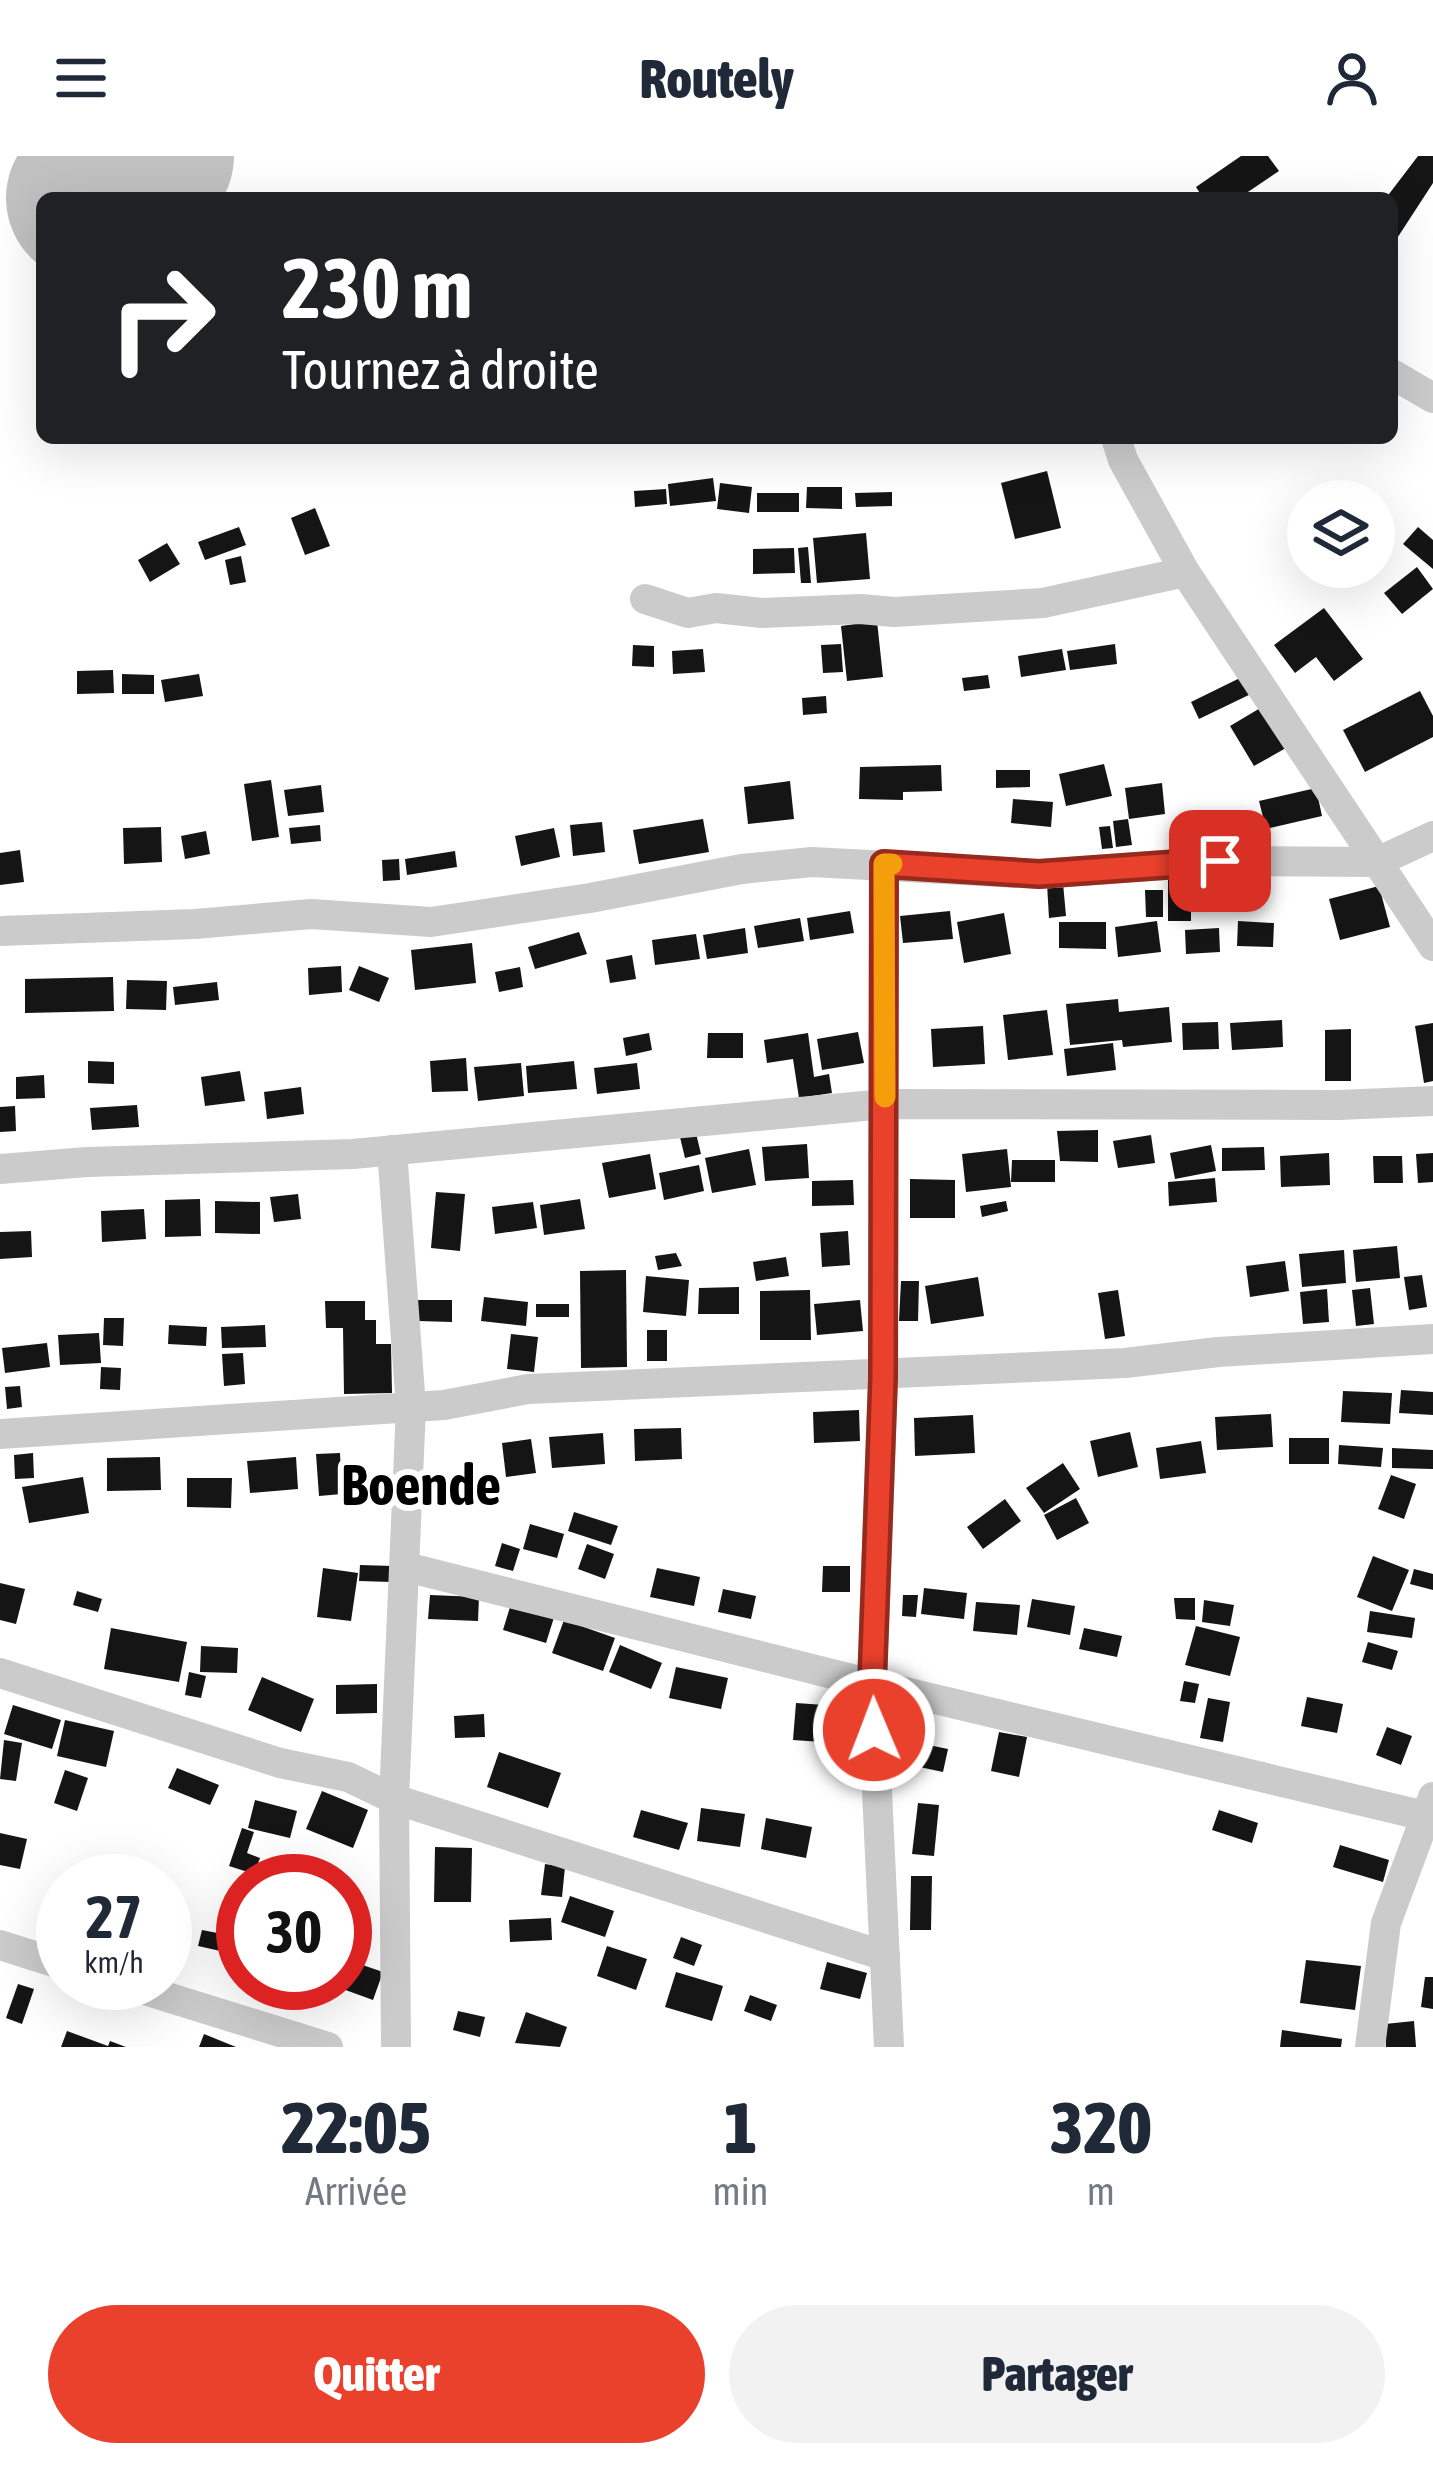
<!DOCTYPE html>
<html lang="fr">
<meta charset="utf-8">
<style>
:root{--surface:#fff;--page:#f2f2f3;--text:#1f2937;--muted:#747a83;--accent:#e9412c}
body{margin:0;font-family:"Asap Condensed",sans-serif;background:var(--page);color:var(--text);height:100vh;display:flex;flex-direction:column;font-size:45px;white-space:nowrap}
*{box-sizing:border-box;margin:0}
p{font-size:39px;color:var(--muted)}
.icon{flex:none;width:66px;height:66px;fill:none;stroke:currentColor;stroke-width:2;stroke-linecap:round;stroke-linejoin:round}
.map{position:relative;height:1891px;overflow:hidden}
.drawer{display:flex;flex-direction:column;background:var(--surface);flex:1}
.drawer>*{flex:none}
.hud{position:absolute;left:36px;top:36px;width:1362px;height:252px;border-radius:18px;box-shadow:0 12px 48px #0002;background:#202124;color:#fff;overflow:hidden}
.controls{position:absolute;left:1287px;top:324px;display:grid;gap:24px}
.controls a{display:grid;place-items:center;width:108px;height:108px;border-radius:50%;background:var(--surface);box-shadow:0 12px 48px #0002;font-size:60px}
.speed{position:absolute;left:36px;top:1698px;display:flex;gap:24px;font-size:60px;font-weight:700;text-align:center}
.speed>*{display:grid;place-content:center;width:156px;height:156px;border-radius:50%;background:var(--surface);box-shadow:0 12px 48px #0002;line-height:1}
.speed small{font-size:30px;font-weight:400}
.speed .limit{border:18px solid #d22;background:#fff;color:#111}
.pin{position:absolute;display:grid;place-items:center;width:102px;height:102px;color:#fff;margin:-51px;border-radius:24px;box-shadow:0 6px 18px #0006}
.me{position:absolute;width:132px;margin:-66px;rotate:359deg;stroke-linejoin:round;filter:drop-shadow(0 0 9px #0008)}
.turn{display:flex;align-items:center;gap:42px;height:252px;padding:0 48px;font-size:54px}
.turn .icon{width:156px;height:156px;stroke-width:2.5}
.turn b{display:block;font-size:84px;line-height:102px}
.eta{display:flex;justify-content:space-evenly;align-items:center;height:204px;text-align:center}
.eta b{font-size:72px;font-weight:800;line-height:84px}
.button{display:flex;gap:24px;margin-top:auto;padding:24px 48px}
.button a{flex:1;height:138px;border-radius:72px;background:var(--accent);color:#fff;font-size:48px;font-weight:800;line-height:138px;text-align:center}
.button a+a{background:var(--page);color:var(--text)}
header{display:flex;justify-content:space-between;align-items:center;height:156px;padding:0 48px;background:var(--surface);font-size:54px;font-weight:800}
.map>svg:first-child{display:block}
</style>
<header><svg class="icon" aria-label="menu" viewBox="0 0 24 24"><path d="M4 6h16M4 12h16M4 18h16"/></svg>Routely<svg class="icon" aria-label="person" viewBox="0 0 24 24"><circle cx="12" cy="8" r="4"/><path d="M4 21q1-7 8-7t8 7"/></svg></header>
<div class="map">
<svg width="1433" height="1891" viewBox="0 0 1433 1891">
<rect width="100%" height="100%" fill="#fff"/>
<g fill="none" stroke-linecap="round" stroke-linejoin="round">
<polyline stroke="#c1c1c1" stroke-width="168" points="90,42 150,0"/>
</g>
<g fill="#151515">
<polygon points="1241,0 1268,0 1279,15 1239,42 1203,42 1196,31"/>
<polygon points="1418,0 1433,0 1433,27 1392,90 1392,42 1386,42"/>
<polygon points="1047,315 1061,372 1015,383 1001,327"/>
<polygon points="713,322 716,345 670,350 668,328"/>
<polygon points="720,327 752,331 749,357 717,353"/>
<polygon points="807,331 842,331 842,353 806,352"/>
<polygon points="666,333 667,348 635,351 634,335"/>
<polygon points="892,336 892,350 856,351 855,337"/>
<rect x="757" y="337" width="42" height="19"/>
<polygon points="315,352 330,390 305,399 291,362"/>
<polygon points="239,371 246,389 205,404 198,386"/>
<polygon points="1418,371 1433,384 1433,413 1403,388"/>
<polygon points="866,377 870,423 817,427 813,382"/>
<polygon points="167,387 180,408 150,426 138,404"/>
<polygon points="808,391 811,427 801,427 798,392"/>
<polygon points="794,392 795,417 753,418 753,393"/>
<polygon points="241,400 246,426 230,429 225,404"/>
<polygon points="1417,411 1433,433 1402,458 1384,437"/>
<polygon points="1324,452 1363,503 1334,525 1316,501 1295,517 1274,489"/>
<polygon points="877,465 883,521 847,525 841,470"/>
<polygon points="841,488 843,516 823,517 821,489"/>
<polygon points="1115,488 1117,508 1070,514 1067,495"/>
<polygon points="633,489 654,490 654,511 632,510"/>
<polygon points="703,493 705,516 673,518 672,495"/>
<polygon points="1062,493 1066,514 1021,521 1018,500"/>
<polygon points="113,514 114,537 77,538 77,515"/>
<polygon points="122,518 154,519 154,538 122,538"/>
<polygon points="199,518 203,540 165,546 161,524"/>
<polygon points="988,519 990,532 964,535 962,522"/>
<polygon points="1246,519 1255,536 1199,563 1191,546"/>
<polygon points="1420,535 1433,560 1433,581 1365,616 1343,574"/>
<polygon points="826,540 827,557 803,559 802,542"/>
<polygon points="1262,551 1286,592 1254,610 1230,570"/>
<polygon points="1104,608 1112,640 1066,650 1059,618"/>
<polygon points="941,609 942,635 903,636 903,644 859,643 860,611"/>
<polygon points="996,614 1030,614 1030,631 996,632"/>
<polygon points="271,624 279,681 252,685 244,628"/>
<polygon points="790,625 794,663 748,668 744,631"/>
<polygon points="1162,627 1165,658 1129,663 1125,632"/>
<polygon points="321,629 324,656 288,660 284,634"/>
<polygon points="1316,632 1322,660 1266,673 1259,645"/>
<polygon points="1013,643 1053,646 1051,671 1011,667"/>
<polygon points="703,663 709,696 639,708 633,674"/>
<polygon points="1128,663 1132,689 1116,691 1113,665"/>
<polygon points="602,666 605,696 573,700 570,669"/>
<polygon points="320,669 321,685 291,688 289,672"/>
<polygon points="1110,670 1113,692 1102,693 1099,671"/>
<polygon points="161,671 162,706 124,708 123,672"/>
<polygon points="554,672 560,701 521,710 515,680"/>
<polygon points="206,675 210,698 185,703 181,680"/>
<polygon points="20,694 24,726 0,729 0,697"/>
<polygon points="455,695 457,711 407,719 405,703"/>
<polygon points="399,703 400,724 383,725 382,704"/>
<rect x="1168" y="723" width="23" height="42"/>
<polygon points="1063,727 1066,760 1049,762 1047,728"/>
<polygon points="1379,730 1390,771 1340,784 1329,743"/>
<polygon points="1145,734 1163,734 1163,761 1146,761"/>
<polygon points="850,755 854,777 810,784 807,762"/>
<polygon points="950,755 953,783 903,787 900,760"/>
<polygon points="1004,757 1011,798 964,807 957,766"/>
<polygon points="800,762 804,785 758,792 754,770"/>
<polygon points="1157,765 1161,796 1118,801 1115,771"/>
<polygon points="1238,765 1274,767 1273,791 1237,790"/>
<polygon points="1059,766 1106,766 1106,793 1059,792"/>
<polygon points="745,772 748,797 707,803 703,779"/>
<polygon points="1219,772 1220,796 1186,798 1185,774"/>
<polygon points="579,776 587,798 535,813 528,791"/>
<polygon points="696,778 700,803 655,809 652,784"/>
<polygon points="472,787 476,827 415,834 411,794"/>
<polygon points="632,799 636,823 610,827 606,804"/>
<polygon points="341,810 342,836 309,839 308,812"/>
<polygon points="359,810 389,822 379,846 349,834"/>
<polygon points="520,811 523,831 499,836 495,816"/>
<polygon points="113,821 114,855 25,857 25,823"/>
<polygon points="127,824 167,825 166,854 126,853"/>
<polygon points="217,826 219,844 175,849 173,831"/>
<polygon points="1118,843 1119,856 1169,851 1172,886 1123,891 1122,884 1070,889 1066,848"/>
<polygon points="1047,854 1053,899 1008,904 1003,859"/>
<polygon points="1282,864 1283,891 1232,894 1230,867"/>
<polygon points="1218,866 1219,893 1183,894 1182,867"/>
<polygon points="1433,867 1433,925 1424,927 1415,870"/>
<polygon points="983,870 985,908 933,911 931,873"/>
<polygon points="1351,873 1351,925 1325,925 1325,874"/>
<polygon points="858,876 864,907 822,914 817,883"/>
<polygon points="649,877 652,894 626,900 623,882"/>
<polygon points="708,877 743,877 743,902 707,902"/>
<polygon points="808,877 814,921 829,918 832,937 799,942 793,903 767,907 764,884"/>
<polygon points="1113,887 1116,914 1067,920 1064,893"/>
<polygon points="466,902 468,935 432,936 430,905"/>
<polygon points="88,905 114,906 114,928 88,927"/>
<polygon points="574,905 577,933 528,937 526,910"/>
<polygon points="521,907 524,940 478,945 474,911"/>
<polygon points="637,907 640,933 597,938 594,912"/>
<polygon points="240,915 245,945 205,950 201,921"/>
<polygon points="44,919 45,942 16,943 16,921"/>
<polygon points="301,931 304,958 267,963 264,936"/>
<polygon points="137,949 139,971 92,974 90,952"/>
<polygon points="15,950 16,975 0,976 0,951"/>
<polygon points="695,973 701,998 685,1002 679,977"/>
<polygon points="1098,974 1098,1006 1060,1005 1057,975"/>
<polygon points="1151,979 1155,1007 1118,1012 1113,985"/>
<polygon points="807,988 809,1022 765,1025 762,991"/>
<polygon points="1211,989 1216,1015 1175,1023 1170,997"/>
<polygon points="1264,991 1265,1014 1222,1015 1222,992"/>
<polygon points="749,993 756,1029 712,1037 705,1002"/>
<polygon points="1007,993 1011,1031 966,1036 962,998"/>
<polygon points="1329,997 1330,1029 1281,1031 1280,1000"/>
<polygon points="1433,997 1433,1026 1418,1027 1416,998"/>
<polygon points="650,998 656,1033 609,1042 602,1007"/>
<polygon points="1373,1000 1402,1000 1403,1027 1374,1027"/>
<polygon points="1012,1004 1055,1004 1055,1026 1011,1026"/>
<polygon points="699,1009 704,1035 664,1044 659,1017"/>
<polygon points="1215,1022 1217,1046 1169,1050 1168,1026"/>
<polygon points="910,1023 955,1024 955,1062 910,1062"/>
<polygon points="853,1024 854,1049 812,1050 812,1025"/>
<polygon points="436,1036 465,1038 460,1095 431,1092"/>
<polygon points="298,1038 301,1063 274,1066 270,1041"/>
<polygon points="200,1043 201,1080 165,1081 165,1044"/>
<polygon points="580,1043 585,1073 544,1079 540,1049"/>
<polygon points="215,1045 260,1046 260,1078 215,1077"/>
<polygon points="1006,1045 1008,1055 982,1061 980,1050"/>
<polygon points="533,1046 537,1072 495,1078 492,1051"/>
<polygon points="144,1053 146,1083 102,1086 101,1055"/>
<polygon points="31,1075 32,1101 0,1103 0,1076"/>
<polygon points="848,1075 850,1109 822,1111 820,1077"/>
<polygon points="1397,1090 1400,1122 1356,1126 1353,1094"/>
<polygon points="1344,1094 1346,1127 1302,1131 1299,1098"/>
<polygon points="676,1097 682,1110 658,1114 655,1100"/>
<polygon points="786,1101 789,1120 756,1125 753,1106"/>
<polygon points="1285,1105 1289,1135 1250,1141 1246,1110"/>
<polygon points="626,1114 627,1211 581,1212 580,1115"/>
<polygon points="1422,1119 1427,1151 1409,1154 1404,1121"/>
<polygon points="646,1120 689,1124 686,1160 643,1156"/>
<polygon points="978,1121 984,1160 931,1168 925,1130"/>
<polygon points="901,1125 919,1125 918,1165 899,1165"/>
<polygon points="739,1131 739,1158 698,1158 699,1132"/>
<polygon points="1370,1132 1374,1168 1356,1170 1352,1134"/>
<polygon points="1327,1133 1329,1166 1303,1168 1300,1136"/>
<polygon points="810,1134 811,1184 760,1184 760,1135"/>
<polygon points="1118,1134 1125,1180 1105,1183 1098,1137"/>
<polygon points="484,1141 528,1146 526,1170 481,1165"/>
<polygon points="418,1144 452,1144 452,1166 418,1165"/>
<polygon points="860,1144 863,1175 817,1179 814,1148"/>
<polygon points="325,1145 365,1145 365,1164 376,1164 376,1188 391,1188 392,1237 344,1238 343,1172 326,1172"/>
<rect x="536" y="1148" width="33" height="13"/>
<polygon points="104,1162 124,1162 123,1190 103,1189"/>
<polygon points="169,1169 207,1171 206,1190 168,1188"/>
<polygon points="265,1169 266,1191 222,1192 221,1171"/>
<rect x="647" y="1174" width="20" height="31"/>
<polygon points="99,1177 101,1207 60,1209 58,1179"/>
<polygon points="511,1178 538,1181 534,1216 507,1213"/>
<polygon points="47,1187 50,1211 5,1217 2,1192"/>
<polygon points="243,1197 245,1228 224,1230 222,1198"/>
<polygon points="101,1211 121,1212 120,1234 100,1233"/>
<polygon points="20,1230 22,1251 7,1253 5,1231"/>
<polygon points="1401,1234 1433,1236 1433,1259 1399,1257"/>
<polygon points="1343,1235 1392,1237 1390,1268 1341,1266"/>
<polygon points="859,1254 860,1285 814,1287 813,1256"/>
<polygon points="1271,1258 1273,1291 1217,1294 1215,1261"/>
<polygon points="973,1259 975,1297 915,1300 914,1262"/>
<polygon points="681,1272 682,1303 635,1305 634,1273"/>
<polygon points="1130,1276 1138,1311 1098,1321 1090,1285"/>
<polygon points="603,1277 605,1308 552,1312 549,1281"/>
<rect x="1289" y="1282" width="40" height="26"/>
<polygon points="531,1283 536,1317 506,1321 502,1287"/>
<polygon points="1201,1285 1206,1317 1160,1323 1156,1292"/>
<polygon points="1339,1289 1383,1292 1381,1311 1338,1308"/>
<polygon points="1392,1292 1433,1294 1433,1313 1392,1312"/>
<polygon points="33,1297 34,1322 15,1323 14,1299"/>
<polygon points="340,1297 342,1338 319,1340 316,1298"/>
<polygon points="160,1301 161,1334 107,1335 107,1302"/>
<polygon points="296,1301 298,1333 250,1337 247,1305"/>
<polygon points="1063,1307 1080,1333 1044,1357 1026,1332"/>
<polygon points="1391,1319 1416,1328 1404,1363 1378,1353"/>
<polygon points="83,1321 89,1357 29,1367 22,1331"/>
<polygon points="187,1322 232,1322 231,1352 187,1351"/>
<polygon points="1076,1342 1089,1367 1057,1384 1044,1359"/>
<polygon points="1005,1343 1021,1365 983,1393 967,1371"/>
<polygon points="574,1356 618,1370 611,1389 568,1375"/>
<polygon points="530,1368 564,1378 557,1402 523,1393"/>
<polygon points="502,1387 520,1393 513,1415 495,1410"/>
<polygon points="587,1388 614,1398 605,1423 578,1413"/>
<polygon points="1373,1400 1409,1414 1392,1455 1357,1441"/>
<polygon points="360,1409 393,1410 392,1426 359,1425"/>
<polygon points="823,1410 850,1410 850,1436 822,1436"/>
<polygon points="323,1412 358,1417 351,1465 317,1461"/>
<polygon points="657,1412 700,1421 694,1450 650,1441"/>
<polygon points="1414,1413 1433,1418 1433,1434 1410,1428"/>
<polygon points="0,1427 25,1433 16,1468 0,1464"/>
<polygon points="924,1432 967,1437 964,1463 921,1458"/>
<polygon points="723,1433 756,1440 751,1463 718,1456"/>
<polygon points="77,1435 102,1443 98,1456 73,1449"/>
<polygon points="430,1439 479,1441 478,1465 428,1463"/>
<polygon points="903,1439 918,1439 916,1461 902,1460"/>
<polygon points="513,1441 556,1455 546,1487 503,1474"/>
<polygon points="1174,1442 1195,1442 1195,1464 1176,1463"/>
<polygon points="1032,1443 1075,1450 1070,1479 1027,1471"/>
<polygon points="1204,1444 1234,1449 1230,1470 1202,1466"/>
<polygon points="976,1446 1020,1449 1017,1479 973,1475"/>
<polygon points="1370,1455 1415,1462 1412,1482 1367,1476"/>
<polygon points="564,1464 615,1482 603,1515 552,1497"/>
<polygon points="1196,1470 1240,1481 1230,1520 1185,1509"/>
<polygon points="111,1472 187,1486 179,1526 104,1513"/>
<polygon points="1084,1472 1122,1480 1117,1501 1079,1493"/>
<polygon points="1368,1486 1398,1495 1392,1514 1362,1506"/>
<polygon points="620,1489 662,1507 651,1533 609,1516"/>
<polygon points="201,1490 238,1492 237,1517 200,1516"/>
<polygon points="676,1511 728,1522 721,1553 669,1542"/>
<polygon points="189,1516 206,1520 201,1542 185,1539"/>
<polygon points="262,1521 314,1543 301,1576 248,1554"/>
<polygon points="1184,1525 1199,1528 1195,1547 1180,1545"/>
<polygon points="377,1528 377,1557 336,1558 336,1529"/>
<polygon points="1307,1541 1343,1548 1337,1577 1301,1570"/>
<polygon points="1208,1542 1230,1546 1223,1586 1200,1582"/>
<polygon points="796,1547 839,1550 836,1587 793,1584"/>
<polygon points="13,1549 61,1564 52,1593 4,1578"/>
<polygon points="484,1558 485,1581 455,1582 454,1560"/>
<polygon points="65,1564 114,1575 106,1611 57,1600"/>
<polygon points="1387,1571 1412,1580 1401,1609 1376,1599"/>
<polygon points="999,1576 1027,1581 1019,1621 991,1615"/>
<polygon points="4,1584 22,1587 16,1625 0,1623"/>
<polygon points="914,1586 948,1593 943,1616 910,1609"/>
<polygon points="499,1596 561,1617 548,1652 487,1631"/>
<polygon points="177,1612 219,1629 210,1649 168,1632"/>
<polygon points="65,1614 88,1622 77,1655 54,1647"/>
<polygon points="322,1635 368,1654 353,1692 306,1673"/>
<polygon points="255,1644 297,1655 290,1682 248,1672"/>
<polygon points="918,1647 939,1649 934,1700 912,1698"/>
<polygon points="701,1652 745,1658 740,1691 697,1685"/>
<polygon points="641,1654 688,1667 679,1694 633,1681"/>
<polygon points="1219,1654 1258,1667 1252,1687 1212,1674"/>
<polygon points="766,1662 812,1671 806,1702 761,1693"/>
<polygon points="242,1672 254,1676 247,1697 260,1702 254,1718 229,1710"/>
<polygon points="0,1677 27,1683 20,1713 0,1709"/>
<polygon points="1340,1689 1389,1704 1383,1726 1333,1711"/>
<polygon points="435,1691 472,1692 471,1746 434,1746"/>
<polygon points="545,1708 565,1711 562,1741 541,1739"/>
<polygon points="911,1720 932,1720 931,1774 910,1774"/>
<polygon points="570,1740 614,1755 605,1781 561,1766"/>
<polygon points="551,1762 552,1784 510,1786 509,1764"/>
<polygon points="202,1774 238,1781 234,1798 198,1790"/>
<polygon points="681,1781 702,1789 694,1810 673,1802"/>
<polygon points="607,1790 647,1803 636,1834 597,1820"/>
<polygon points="345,1803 383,1816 373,1844 329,1828 345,1827"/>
<polygon points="1306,1804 1361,1810 1355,1854 1300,1847"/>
<polygon points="827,1806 867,1817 860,1843 820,1833"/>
<polygon points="676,1816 723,1830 712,1865 665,1851"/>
<polygon points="1425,1821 1433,1821 1433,1853 1421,1851"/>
<polygon points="18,1828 34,1833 22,1868 6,1862"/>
<polygon points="750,1839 777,1849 771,1865 744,1855"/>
<polygon points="458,1855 485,1861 480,1881 453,1874"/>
<polygon points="526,1856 567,1871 560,1891 515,1887"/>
<polygon points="1414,1865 1416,1891 1386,1891 1385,1868"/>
<polygon points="1282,1874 1342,1883 1341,1891 1280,1891"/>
<polygon points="67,1875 108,1890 110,1885 126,1891 61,1891"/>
<polygon points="204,1878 236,1891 199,1891"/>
</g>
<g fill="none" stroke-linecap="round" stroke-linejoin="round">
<g stroke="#cbcbcb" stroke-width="30">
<polyline points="1392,218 1433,242"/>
<polyline points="1116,282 1123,304 1185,416 1433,790"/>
<polyline points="645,443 688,457 716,452 762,457 860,453 894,456 1043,447 1185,416"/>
<polyline points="884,708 883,1223 872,1528 889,1891"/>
<polyline points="0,775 195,768 311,758 431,766 590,742 742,713 812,706 1039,718 1220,705 1377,706 1433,680"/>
<polyline points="392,994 411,1251 394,1643 396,1891"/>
<polyline points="0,1013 87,1006 353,998 885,948 1339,949 1433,945"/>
<polyline points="0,1278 444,1249 528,1233 1125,1207 1218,1196 1433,1183"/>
<polyline points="406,1411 872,1528 1433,1662"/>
<polyline points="0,1517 280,1607 348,1621 394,1643 885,1800"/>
<polyline points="0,1789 63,1809"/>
<polyline points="122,1827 328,1891"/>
<polyline points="1370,1891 1386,1767 1433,1641"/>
</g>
</g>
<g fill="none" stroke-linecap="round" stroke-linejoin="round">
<defs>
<polyline id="route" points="874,1574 872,1528 883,1223 884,708 1039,718 1220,705"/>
</defs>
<use href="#route" stroke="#972a1d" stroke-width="30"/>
<use href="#route" stroke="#e9412c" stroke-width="21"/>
<polyline stroke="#f59e0b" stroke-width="21" points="885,941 884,708 892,708"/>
</g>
<g text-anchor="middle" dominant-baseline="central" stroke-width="12" stroke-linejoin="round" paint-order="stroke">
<g font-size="57" font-weight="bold" fill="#000" stroke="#fff">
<text x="421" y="1328">Boende</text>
</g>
</g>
</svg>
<div class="controls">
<a><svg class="icon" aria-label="layers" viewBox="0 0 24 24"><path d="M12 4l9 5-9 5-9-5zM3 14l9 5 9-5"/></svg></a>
</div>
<div class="speed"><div>27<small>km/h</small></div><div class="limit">30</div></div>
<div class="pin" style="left:1220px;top:705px;background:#d93025"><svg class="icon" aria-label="arrive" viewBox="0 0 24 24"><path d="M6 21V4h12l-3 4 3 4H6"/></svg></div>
<svg class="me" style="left:874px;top:1574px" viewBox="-20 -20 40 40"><circle r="17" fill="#e9412c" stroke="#fff" stroke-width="3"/><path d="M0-11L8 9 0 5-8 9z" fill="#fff"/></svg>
<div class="hud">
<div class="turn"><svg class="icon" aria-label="right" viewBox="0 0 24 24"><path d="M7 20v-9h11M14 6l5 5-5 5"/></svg><div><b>230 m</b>Tournez à droite</div></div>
</div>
</div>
<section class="drawer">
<div class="eta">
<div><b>22:05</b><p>Arrivée</p></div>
<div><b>1</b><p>min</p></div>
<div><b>320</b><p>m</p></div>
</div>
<div class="button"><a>Quitter</a><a>Partager</a></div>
</section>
